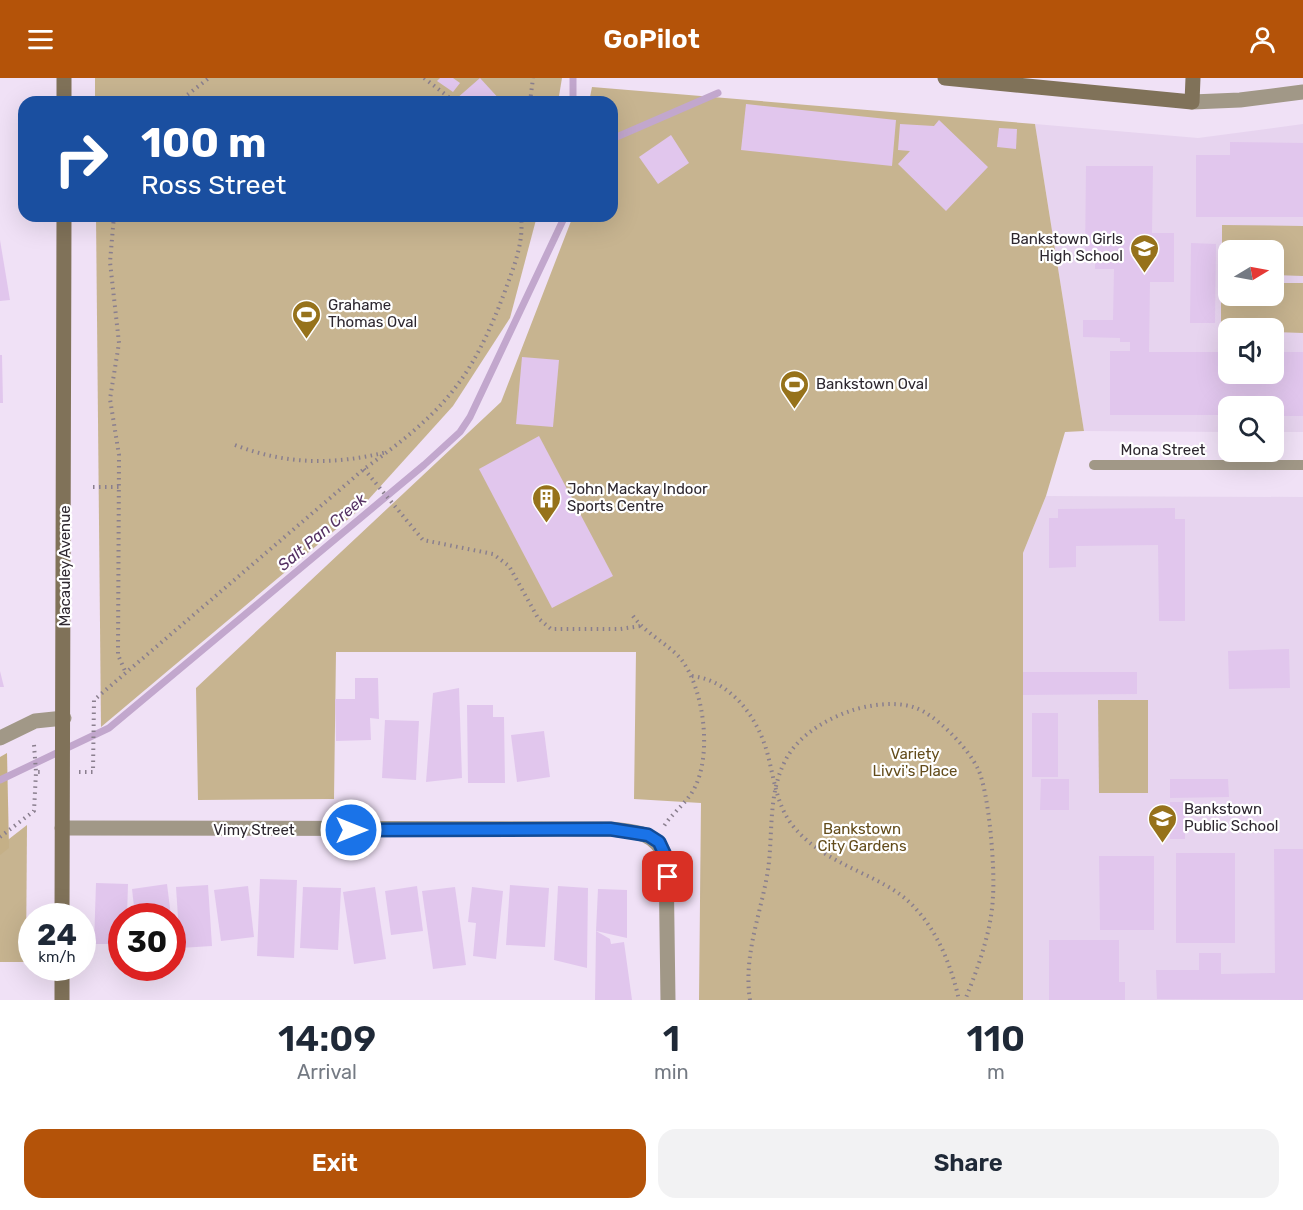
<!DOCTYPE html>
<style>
:root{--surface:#fff;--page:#f2f2f3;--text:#1f2937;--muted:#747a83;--accent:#b45309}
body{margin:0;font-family:Rubik,sans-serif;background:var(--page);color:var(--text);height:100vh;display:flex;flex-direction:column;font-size:22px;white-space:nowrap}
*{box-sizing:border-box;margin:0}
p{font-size:20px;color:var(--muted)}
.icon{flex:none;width:33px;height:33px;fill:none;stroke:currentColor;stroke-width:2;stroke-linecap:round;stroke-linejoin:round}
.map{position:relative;height:922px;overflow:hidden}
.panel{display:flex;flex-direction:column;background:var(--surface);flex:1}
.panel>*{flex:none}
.hud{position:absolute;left:18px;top:18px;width:600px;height:126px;border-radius:18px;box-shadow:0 6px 24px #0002;background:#1a4fa0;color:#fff;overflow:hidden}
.needle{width:39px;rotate:80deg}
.fabs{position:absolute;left:1218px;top:162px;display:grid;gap:12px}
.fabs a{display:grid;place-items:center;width:66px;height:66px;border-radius:12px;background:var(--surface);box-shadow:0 6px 24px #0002;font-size:30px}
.speed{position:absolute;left:18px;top:825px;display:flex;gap:12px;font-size:30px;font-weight:700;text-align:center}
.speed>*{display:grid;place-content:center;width:78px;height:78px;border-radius:50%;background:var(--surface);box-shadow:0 6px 24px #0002;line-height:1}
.speed small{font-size:15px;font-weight:400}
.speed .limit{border:9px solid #d22;background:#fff;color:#111}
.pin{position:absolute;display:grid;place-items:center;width:51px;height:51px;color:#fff;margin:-26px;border-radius:12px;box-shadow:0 3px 9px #0006}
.me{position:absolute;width:66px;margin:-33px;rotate:90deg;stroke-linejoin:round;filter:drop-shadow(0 0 4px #0008)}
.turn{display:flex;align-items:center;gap:21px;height:126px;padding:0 24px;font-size:27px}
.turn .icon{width:78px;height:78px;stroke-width:2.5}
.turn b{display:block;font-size:42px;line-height:51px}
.eta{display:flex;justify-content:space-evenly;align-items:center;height:102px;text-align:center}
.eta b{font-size:36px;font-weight:600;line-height:42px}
.button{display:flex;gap:12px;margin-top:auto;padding:12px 24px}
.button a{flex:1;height:69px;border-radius:18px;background:var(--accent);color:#fff;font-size:24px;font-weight:600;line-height:69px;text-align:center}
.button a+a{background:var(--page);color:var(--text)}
header{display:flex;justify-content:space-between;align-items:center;height:78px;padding:0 24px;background:var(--accent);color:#fff;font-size:27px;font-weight:600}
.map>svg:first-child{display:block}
</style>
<header><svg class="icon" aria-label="menu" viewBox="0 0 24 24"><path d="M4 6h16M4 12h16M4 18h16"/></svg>GoPilot<svg class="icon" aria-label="person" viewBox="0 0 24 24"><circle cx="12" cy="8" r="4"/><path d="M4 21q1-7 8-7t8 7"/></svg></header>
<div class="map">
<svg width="1303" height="922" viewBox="0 0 1303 922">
<rect width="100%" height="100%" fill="#f0e1f6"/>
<g fill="#e7d4ef" fill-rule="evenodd">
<path d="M1035,46L1198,60L1303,46V354H1274V328H1228V354L1084,353ZM1228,172H1274V218H1228ZM1228,250H1274V296H1228Z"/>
<polygon points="1046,418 1303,419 1303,922 1023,922 1023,475"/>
</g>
<g fill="#c7b490">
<polygon points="95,0 562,0 558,24 95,24"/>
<polygon points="592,9 1035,46 1084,353 1065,354 1046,418 1023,475 1023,922 699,922 701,725 634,721 636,574 336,574 334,721 198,722 196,610 501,324 573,138 612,138 612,24 589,24"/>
<polygon points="96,138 537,138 510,240 453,328 359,432 101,649"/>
<polygon points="1222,147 1303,148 1303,198 1274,197 1274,172 1228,172 1228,197 1222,196"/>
<polygon points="1221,205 1228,205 1228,218 1274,218 1274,205 1303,205 1303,255 1274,254 1274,250 1228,250 1228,254 1221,254"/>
<polygon points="1098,622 1148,622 1148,715 1099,715"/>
<polygon points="27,747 26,884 0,884 0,768"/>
</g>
<polygon fill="#c5b087" points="7,675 9,770 0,777 0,679"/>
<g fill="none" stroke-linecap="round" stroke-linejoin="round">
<g stroke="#c2a7cd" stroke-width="7">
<polyline points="573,24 573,0"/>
<polyline points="612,61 718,15"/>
<polyline points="0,702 109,650 424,387 460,354 470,339 565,138"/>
</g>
</g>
<g fill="#e1c6ed">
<polygon points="440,0 453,0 460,5 453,14 437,3"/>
<polygon points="480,0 502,24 458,24 456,21"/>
<polygon points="746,26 896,42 892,88 741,72"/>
<polygon points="939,42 988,89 946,133 898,86 910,73 898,72 900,46 934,48"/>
<polygon points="999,50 1017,51 1016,71 997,69"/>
<polygon points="671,57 689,85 658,106 639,79"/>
<polygon points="1230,64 1303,65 1303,139 1196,139 1196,77 1230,77"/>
<polygon points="1086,88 1153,88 1152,155 1174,155 1174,204 1150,204 1149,274 1228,274 1228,296 1274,296 1274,274 1303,274 1303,338 1274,338 1274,328 1228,328 1228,337 1110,337 1110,273 1130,273 1130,264 1120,264 1120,260 1083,259 1083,242 1113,242 1114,191 1095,191 1095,181 1085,181"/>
<polygon points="0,162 10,222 0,223"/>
<polygon points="1191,165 1216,166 1215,245 1190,245"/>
<polygon points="0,277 2,277 3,325 0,325"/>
<polygon points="522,279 559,282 553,349 516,346"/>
<polygon points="539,358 613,498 552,530 479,391"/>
<polygon points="1175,430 1175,441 1185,441 1185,543 1159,543 1158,467 1076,468 1076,489 1049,490 1049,440 1058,440 1058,431"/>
<polygon points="1289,571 1290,610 1229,611 1228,573"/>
<polygon points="0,593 4,609 0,609"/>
<polygon points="1023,594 1137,594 1137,616 1023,617"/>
<polygon points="355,600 378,600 379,641 370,640 371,662 336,663 335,621 355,621"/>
<polygon points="459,610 462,700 426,704 433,615"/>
<polygon points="467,627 493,627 493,639 504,639 505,705 468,705"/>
<rect x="1032" y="635" width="26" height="64"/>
<polygon points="385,642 419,643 416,702 382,700"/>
<polygon points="544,653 550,699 517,704 511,657"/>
<polygon points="1041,701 1069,701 1069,732 1040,732"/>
<polygon points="1170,701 1228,701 1229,719 1170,720"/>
<rect x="1170" y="724" width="15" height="37"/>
<polygon points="1274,771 1303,771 1303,922 1157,921 1156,892 1199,892 1199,875 1221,875 1221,896 1275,895"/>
<rect x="1176" y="775" width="59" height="90"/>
<polygon points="1099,778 1154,778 1154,852 1100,852"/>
<polygon points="260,801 297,802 294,880 257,878"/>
<polygon points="96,805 128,806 127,838 122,838 122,866 94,866"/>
<polygon points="167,806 171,838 135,838 132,811"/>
<polygon points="208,807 212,868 180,870 176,809"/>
<polygon points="510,807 549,810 545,869 506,867"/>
<polygon points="248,808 254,859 221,863 214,812"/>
<polygon points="417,808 423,853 391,857 385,813"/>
<polygon points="558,808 588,810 587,890 554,882"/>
<polygon points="303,809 341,810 338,872 300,870"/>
<polygon points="375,809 386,881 354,886 343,814"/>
<polygon points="455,809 466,887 433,891 422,813"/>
<polygon points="472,809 503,813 496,881 473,878 476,845 468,844"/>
<polygon points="598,811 627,812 627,860 596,853"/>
<polygon points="596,853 610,861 611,866 624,864 632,922 595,922"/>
<polygon points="1049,862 1119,862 1119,904 1125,904 1125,922 1049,922"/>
</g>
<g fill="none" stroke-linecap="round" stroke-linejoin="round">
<g stroke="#8a7f8e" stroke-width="4" stroke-dasharray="1.5 4.5" stroke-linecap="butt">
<polyline points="424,0 455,24"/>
<polyline points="178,24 209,0"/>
<polyline points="530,24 533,0"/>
<polyline points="114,138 110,184 119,265 110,321 119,377 118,577 125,593"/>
<path d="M235,367C287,387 334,387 387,374"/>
<polyline points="364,391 423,462 493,476 509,488 538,540 551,551 620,551 641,548"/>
<polyline points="93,409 119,409"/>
<path d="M633,538C646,556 667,565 681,581C704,611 712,675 695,709C688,724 673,734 664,748"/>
<path d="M692,598C726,602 751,631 763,662C774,690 773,723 793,748C820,781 857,790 892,811C930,834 950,881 959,922"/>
<polyline points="34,667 36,694"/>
<path d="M79,694H93L94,622L364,391C442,335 471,304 505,213C514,188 524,165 521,138"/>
<polyline points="0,759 34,733 36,694 44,694"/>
<path d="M750,922C743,877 761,836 768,792C773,757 768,718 784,685C796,659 824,642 850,633C868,627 894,623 913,629C936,636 968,670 978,691C989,714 995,790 993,817C992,852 978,890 965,922"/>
</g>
<polyline stroke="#a19887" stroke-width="10" points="1094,387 1303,387"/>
<g stroke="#a19887" stroke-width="15">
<polyline points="0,660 35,643 64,640"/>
<path d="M62,750L610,751C636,754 653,753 666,779L668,922"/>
</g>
<polyline stroke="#a19887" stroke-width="15" points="1192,24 1240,22 1303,14"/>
<g stroke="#807259" stroke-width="15">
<polyline points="64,0 64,24"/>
<polyline points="945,0 1192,24 1193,0"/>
<polyline points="62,838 64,138"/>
<polyline points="62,922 62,890"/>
</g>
</g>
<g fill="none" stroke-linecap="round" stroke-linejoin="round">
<defs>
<polyline id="route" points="351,752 610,751 648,757 659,764 666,779 668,799"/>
</defs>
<use href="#route" stroke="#114b97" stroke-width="15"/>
<use href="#route" stroke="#1a73e8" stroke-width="10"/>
</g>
<defs>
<symbol id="school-pin" viewBox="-11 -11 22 30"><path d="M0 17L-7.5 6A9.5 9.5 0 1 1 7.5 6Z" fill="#96721b" stroke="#fff"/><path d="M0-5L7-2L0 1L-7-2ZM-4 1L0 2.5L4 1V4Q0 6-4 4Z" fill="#fff"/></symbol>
<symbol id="stadium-pin" viewBox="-11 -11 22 30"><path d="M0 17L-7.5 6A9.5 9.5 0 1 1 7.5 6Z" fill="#96721b" stroke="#fff"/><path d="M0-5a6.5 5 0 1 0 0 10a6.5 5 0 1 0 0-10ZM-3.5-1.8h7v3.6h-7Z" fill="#fff"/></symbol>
<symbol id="building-pin" viewBox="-11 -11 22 30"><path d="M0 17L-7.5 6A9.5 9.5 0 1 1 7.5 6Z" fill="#96721b" stroke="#fff"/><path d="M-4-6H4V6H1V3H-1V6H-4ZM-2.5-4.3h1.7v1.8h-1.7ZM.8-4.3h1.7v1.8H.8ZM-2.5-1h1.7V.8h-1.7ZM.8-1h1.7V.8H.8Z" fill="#fff"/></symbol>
</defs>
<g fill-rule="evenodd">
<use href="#school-pin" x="1128" y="154" width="33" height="45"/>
<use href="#stadium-pin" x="290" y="220" width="33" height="45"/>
<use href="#stadium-pin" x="778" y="290" width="33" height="45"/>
<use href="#building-pin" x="530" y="404" width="33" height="45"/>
<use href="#school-pin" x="1146" y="724" width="33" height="45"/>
</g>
<g text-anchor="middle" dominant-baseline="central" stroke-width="4.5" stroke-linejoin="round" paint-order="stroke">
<g font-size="15" fill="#2d272f" stroke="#fff" text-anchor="start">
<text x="1123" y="161" text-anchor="end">Bankstown Girls<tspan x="1123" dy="17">High School</tspan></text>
<text x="328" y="227">Grahame<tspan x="328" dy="17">Thomas Oval</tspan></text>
<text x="816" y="306">Bankstown Oval</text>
<text x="567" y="411">John Mackay Indoor<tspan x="567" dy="17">Sports Centre</tspan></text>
<text x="1184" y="731">Bankstown<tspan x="1184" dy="17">Public School</tspan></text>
</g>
<g font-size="15" fill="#2d272f" stroke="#fff">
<text x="1163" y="372">Mona Street</text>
<text transform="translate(65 488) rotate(-90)">Macauley Avenue</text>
<text x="254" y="752">Vimy Street</text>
</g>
<g font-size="15" fill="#634c1b" stroke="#fff">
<text x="915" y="676">Variety<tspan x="915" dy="17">Livvi's Place</tspan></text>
<text x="862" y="751">Bankstown<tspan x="862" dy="17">City Gardens</tspan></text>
</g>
<g font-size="16" font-style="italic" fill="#553263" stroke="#fff">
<text transform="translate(322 454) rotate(-40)">Salt Pan Creek</text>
</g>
</g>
</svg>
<div class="fabs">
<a><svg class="needle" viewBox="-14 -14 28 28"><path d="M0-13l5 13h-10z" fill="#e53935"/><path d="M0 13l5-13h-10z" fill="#747a83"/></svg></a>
<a><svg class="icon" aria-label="sound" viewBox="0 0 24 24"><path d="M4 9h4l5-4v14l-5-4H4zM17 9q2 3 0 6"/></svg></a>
<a><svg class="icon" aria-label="search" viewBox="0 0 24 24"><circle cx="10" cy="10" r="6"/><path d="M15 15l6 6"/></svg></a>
</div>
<div class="speed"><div>24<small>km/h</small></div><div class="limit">30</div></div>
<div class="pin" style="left:668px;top:799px;background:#d93025"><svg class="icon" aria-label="arrive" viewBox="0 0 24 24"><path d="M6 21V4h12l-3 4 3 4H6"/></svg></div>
<svg class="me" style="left:351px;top:752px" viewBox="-20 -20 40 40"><circle r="17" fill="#1a73e8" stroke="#fff" stroke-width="3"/><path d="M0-11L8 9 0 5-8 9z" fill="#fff"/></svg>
<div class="hud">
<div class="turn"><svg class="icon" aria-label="right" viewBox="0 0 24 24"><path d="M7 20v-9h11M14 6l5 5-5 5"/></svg><div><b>100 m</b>Ross Street</div></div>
</div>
</div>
<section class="panel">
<div class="eta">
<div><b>14:09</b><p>Arrival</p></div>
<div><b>1</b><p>min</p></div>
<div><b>110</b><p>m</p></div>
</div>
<div class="button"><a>Exit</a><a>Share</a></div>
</section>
